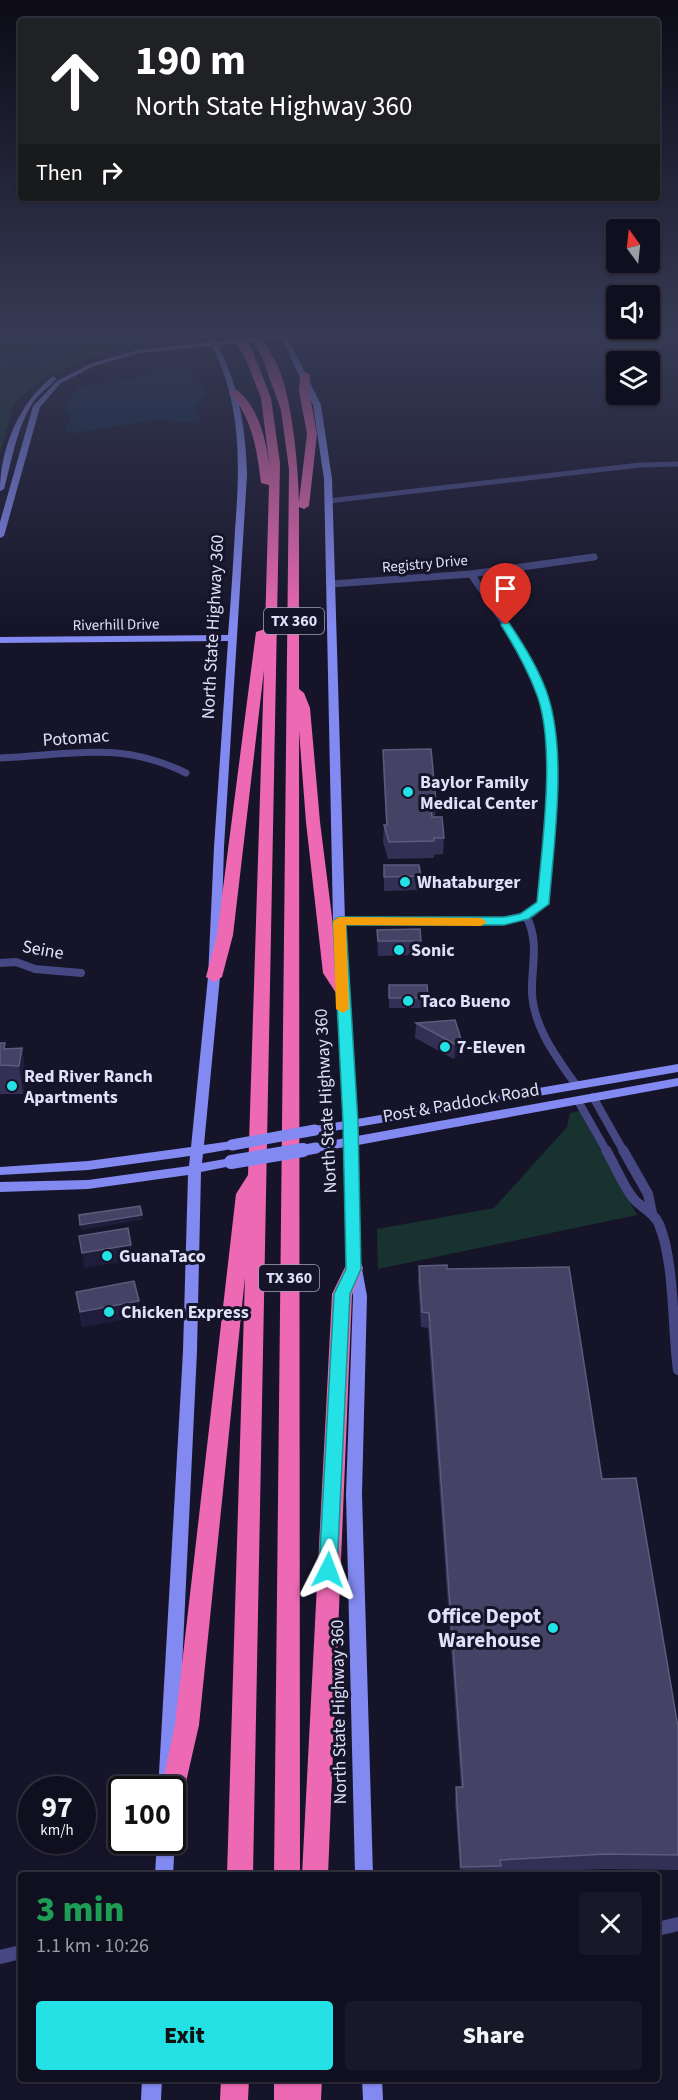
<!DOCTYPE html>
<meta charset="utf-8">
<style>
:root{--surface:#100f1f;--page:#191828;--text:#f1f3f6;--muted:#9c9ca4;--line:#302f3d;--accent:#23e1e4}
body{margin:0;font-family:"Source Sans 3",sans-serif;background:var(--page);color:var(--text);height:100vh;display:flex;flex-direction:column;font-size:22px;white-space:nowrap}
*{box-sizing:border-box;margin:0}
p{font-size:20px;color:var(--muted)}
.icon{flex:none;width:33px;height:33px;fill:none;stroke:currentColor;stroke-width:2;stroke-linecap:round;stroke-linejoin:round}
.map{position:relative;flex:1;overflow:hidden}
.panel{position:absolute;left:18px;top:1872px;width:642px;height:210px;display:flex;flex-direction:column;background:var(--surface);border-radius:6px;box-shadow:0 2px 4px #0004,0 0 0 2px var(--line)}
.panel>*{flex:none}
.guide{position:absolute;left:18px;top:18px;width:642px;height:183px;border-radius:6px;box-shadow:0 2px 4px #0004,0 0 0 2px var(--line);background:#202124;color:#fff;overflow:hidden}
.needle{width:39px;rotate:345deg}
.controls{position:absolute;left:606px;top:219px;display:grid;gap:12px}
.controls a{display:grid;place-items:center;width:54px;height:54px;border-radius:6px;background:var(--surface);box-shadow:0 2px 4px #0004,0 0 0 2px var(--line);font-size:30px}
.speed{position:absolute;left:18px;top:1776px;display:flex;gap:12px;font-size:30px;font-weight:700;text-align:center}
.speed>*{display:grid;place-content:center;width:78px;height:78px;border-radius:50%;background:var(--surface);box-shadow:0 2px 4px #0004,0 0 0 2px var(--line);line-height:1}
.speed small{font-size:15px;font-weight:400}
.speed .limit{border:3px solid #111;border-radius:9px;background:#fff;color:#111}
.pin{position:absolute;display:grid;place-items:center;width:51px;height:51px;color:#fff;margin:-62px -26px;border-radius:50% 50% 50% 0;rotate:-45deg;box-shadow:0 0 6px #0007}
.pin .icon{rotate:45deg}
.me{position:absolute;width:66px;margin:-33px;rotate:3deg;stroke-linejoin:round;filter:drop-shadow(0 0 4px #0008)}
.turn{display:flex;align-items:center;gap:21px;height:126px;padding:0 18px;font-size:27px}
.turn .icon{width:78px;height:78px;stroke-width:2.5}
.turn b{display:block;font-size:42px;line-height:51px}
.then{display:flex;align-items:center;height:57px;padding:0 18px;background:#0003;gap:12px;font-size:22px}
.round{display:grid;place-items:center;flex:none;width:63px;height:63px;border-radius:6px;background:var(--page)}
.summary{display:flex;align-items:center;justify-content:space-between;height:102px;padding:0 18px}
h1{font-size:36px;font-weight:800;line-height:45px;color:#1e9e55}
.action{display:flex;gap:12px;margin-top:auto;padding:12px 18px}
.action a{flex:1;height:69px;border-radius:6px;background:var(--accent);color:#111;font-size:24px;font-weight:800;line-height:69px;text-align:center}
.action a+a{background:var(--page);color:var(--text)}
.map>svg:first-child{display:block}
</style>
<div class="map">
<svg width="678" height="2100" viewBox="0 0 678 2100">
<rect width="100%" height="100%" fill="#161429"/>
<g fill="#18322f">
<polygon points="0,334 200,334 155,341 87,359 41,380 14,404 0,453"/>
<polygon points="289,334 426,334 297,340 300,346"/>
<polygon points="579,1111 637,1215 378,1269 377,1229 494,1208 567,1127 570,1113"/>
</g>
<g fill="#122844">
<path d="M49,334H84V338L89,344L51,358L37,369L1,370C5,358 9,353 23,353L29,359L37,358L41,350L50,346L46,339Z"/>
<polygon points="188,364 194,367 188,373 191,378 202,385 205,394 198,405 196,414 201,420 184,423 160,419 73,433 65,431 70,419 64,408 78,387 123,381"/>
</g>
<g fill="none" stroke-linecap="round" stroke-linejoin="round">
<polyline stroke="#454882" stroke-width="5" points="328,501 640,465 678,464"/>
<g stroke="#454882" stroke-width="7">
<path d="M471,574C497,613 528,652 543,697C555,735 553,777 551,816"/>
<polyline points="331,584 471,574 594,557"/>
<path d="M0,758C70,755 120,740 186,773"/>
</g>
<g stroke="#454882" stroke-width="8">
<path d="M526,916C540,942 531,966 532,994C534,1028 557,1058 576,1085"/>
<polyline points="339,921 504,921 531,914 543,904 551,814"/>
<polyline points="0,963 16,962 35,969 81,973"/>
<polyline points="593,1097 624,1152"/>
<polyline points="578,1101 607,1152"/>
</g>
<g stroke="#454882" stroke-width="10">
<path d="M606,1150C615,1165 622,1184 633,1198C641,1208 653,1211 659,1224C675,1263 672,1327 678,1370"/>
<polyline points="623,1150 648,1194 652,1213"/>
</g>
<g stroke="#454882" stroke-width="14">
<polyline points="657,1929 678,1924"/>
<polyline points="0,1957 21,1952"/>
</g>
<g fill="#8289f0" fill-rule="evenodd">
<path d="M210,334L216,342L286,334L321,405L332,479L345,921L357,1119L678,1064V1072L357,1127V1136L678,1078V1086L358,1145L359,1252L367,1296L362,1494L373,1875H355L346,1494L353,1296L345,1252V1147L316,1152L310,1148L316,1144L345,1138V1129L315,1134L309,1130L315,1126L345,1121L333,921L324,479L313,405L282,339L218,345C239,387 246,429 247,475L224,847L220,977L204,1145L232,1141L238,1145L232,1149L203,1154L202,1163L231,1158L236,1159L237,1162L236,1165L201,1172L197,1351L177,1773L174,1779L168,1781L162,1779L159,1773L183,1351L188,1175L88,1189L0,1192V1182L88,1180L189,1166L190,1156L88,1170L0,1175V1167L88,1161L191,1147L208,977L214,847L228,641L0,643V637L228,635C231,600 233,565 235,530C240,466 242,405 212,346L140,353L94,366L61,383L40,407L4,536L0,538V522L33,406L57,381L90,364L137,350L210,342L207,336Z"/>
<path d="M52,377L57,378C50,386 41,392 34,401C17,426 12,460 4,489L0,491C0,449 19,403 52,377Z"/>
<polygon points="172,1834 175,1840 173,1875 155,1875 157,1840 172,1840"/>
<polygon points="142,2079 162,2079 161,2100 141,2100"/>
<polygon points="362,2079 382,2079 383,2100 363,2100"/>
</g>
<g fill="#ed69b3" fill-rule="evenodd">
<polygon points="205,334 213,334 214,336 210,339"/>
<path d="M266,351C291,364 299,474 299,501L307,434L299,391L300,375L305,372L310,375L309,391L317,434L309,506L304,509L299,507V689L304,693L310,708L320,822L339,973L350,990L342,995L336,993L323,973L306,822L299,731L300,1875H274L289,469L281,410L261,354Z"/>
<path d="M249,352L254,355L271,398L280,463L253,1875H227L245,1277L199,1725L181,1804L172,1807V1790H161L175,1725L236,1194L248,1175L264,670L233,935L222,977L214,982L206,977L217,935L256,632L265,629L269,485L261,483C257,449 252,417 229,392L237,390C260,409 266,441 270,469L261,398L244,355Z"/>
<polygon points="354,1261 361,1263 363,1268 352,1294 328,1875 302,1875 332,1294 347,1263"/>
<polygon points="221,2079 249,2079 248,2100 220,2100"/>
<polygon points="274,2079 322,2079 321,2100 274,2100"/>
</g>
<g stroke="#8289f0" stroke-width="11">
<polyline points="232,1145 315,1130"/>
<polyline points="294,1152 316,1148"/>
</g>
<polyline stroke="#8289f0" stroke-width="14" points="231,1162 303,1150"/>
<g stroke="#ed69b3" stroke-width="10">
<polyline points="237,334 249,355"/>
<polyline points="254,334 266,354"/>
</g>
</g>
<g fill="#342f54">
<polygon points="383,750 436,801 435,817 444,838 443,854 434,855 434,858 388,859 383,842 384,825 386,825 383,766"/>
<polygon points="384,865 421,876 420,890 384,891"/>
<polygon points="377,930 421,941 420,955 378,956"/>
<polygon points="389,985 428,998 427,1008 389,1008"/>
<polygon points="416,1023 461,1039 460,1054 454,1059 415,1038"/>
<polygon points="0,1043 6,1049 22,1048 26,1077 23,1094 0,1094"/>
<polygon points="419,1266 447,1269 602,1479 678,1727 678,1870 604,1869 500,1874 500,1875 460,1875 455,1802 456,1787 461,1787 428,1328 421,1327 418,1281"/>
<polygon points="76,1292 140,1316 82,1327"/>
</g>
<g fill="#201c3b">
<polygon points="461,1039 460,1054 454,1059 455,1044"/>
<polygon points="22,1048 26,1077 23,1094 19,1066"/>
<polygon points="142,1215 142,1220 81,1230 80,1225"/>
<polygon points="131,1245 133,1260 84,1268 82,1253"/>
<polygon points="139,1301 140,1316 82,1327 80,1312"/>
</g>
<g fill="#464266" stroke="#5e5b7d" stroke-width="1.5">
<polygon points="431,749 436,801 430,801 432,817 442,817 444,838 434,838 434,841 389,842 384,825 387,825 383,750"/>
<polygon points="384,865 419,865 421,876 384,877"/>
<polygon points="420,929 421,941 378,941 377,930"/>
<polygon points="389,985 427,985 428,998 389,998"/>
<polygon points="455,1020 461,1039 455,1044 416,1023"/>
<polygon points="0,1043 5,1043 4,1049 22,1048 19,1066 0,1065"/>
<polygon points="140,1206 142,1215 80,1225 79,1215"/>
<polygon points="128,1228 131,1245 82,1253 79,1236"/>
<polygon points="447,1265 447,1269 569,1267 602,1479 636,1478 678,1727 678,1855 606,1854 500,1860 501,1866 461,1867 456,1787 463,1787 429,1313 422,1312 419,1266"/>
<polygon points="134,1281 139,1301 80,1312 76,1292"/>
</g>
<linearGradient id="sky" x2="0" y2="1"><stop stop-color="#0c0b17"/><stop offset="0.53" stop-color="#363a54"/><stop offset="1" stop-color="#363a54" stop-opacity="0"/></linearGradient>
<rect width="678" height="628" fill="url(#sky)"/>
<path fill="#23e1e4" stroke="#179294" stroke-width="1.5" d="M502,623H509C524,645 540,671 548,696C567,755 554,842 549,904L528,919L504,925H346L358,1123L361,1269L350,1294L337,1570L334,1576L328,1578L321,1576L319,1570L334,1294L346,1269L343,1123L333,921L339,917H504L520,914L537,902C542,846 556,747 537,695C528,671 515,647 501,625Z"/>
<polygon fill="#f59e0b" points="339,917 481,918 487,922 481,926 346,925 349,1009 343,1013 336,1009 333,921"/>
<g fill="#23e1e4" stroke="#161429" stroke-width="2">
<circle cx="408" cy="792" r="6"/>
<circle cx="405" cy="882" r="6"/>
<circle cx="399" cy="950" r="6"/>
<circle cx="408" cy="1001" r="6"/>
<circle cx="445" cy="1047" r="6"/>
<circle cx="12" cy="1086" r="6"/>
<circle cx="107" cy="1256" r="6"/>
<circle cx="109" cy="1312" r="6"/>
<circle cx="553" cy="1628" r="6"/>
</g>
<g text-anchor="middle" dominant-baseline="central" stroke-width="6" stroke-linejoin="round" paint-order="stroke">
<g font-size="15" fill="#e0e0fb" stroke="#161429">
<text transform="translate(425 564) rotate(-5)">Registry Drive</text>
<text transform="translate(116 625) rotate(-1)">Riverhill Drive</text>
</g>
<g fill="#161429" stroke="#a3a3bc" stroke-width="1.5">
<rect x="264" y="608" width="60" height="26" rx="4.5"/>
<rect x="259" y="1265" width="60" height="26" rx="4.5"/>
</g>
<g font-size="16" font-weight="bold" fill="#e0e0fb">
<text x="294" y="621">TX 360</text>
<text x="289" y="1278">TX 360</text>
</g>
<g font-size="18" fill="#e0e0fb" stroke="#161429">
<text transform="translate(213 627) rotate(-87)">North State Highway 360</text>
<text transform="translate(76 738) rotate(-4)">Potomac</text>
<text transform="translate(43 950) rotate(10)">Seine</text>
<text transform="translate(326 1101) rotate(-93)">North State Highway 360</text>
<text transform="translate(461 1103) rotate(-10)">Post &amp; Paddock Road</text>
<text transform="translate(339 1712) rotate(-91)">North State Highway 360</text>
</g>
<g font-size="18" font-weight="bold" fill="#e0e0fb" stroke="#161429" text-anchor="start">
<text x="420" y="782">Baylor Family<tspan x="420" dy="21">Medical Center</tspan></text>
<text x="417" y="882">Whataburger</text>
<text x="411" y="950">Sonic</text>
<text x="420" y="1001">Taco Bueno</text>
<text x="457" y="1047">7-Eleven</text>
<text x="24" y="1076">Red River Ranch<tspan x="24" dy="21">Apartments</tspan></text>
<text x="119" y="1256">GuanaTaco</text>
<text x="121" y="1312">Chicken Express</text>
</g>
<g font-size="21" font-weight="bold" fill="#e0e0fb" stroke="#161429" text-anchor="end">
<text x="541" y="1616">Office Depot<tspan x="541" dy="24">Warehouse</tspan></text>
</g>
</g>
</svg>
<div class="controls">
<a><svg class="needle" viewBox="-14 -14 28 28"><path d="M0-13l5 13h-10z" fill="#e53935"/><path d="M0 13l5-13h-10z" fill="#9c9ca4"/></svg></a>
<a><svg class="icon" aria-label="sound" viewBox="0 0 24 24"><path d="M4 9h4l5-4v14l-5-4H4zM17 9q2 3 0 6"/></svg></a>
<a><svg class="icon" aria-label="layers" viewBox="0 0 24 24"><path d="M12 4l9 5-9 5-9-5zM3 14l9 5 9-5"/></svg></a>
</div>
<div class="speed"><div>97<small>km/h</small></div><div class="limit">100</div></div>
<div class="pin" style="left:506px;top:625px;background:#d93025"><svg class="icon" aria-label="arrive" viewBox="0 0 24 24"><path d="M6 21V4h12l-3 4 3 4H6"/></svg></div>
<svg class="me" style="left:328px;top:1570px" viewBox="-20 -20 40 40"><path d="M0-17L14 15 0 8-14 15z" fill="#23e1e4" stroke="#fff" stroke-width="4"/></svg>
<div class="guide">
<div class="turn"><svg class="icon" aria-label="ahead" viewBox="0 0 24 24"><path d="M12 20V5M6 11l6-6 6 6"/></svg><div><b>190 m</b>North State Highway 360</div></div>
<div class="then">Then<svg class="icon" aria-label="right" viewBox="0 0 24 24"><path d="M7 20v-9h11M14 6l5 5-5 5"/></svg></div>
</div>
<section class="panel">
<div class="summary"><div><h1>3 min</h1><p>1.1 km · 10:26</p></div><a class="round"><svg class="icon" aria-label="close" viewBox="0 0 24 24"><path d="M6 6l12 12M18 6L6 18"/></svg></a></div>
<div class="action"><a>Exit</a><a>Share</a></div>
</section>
</div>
